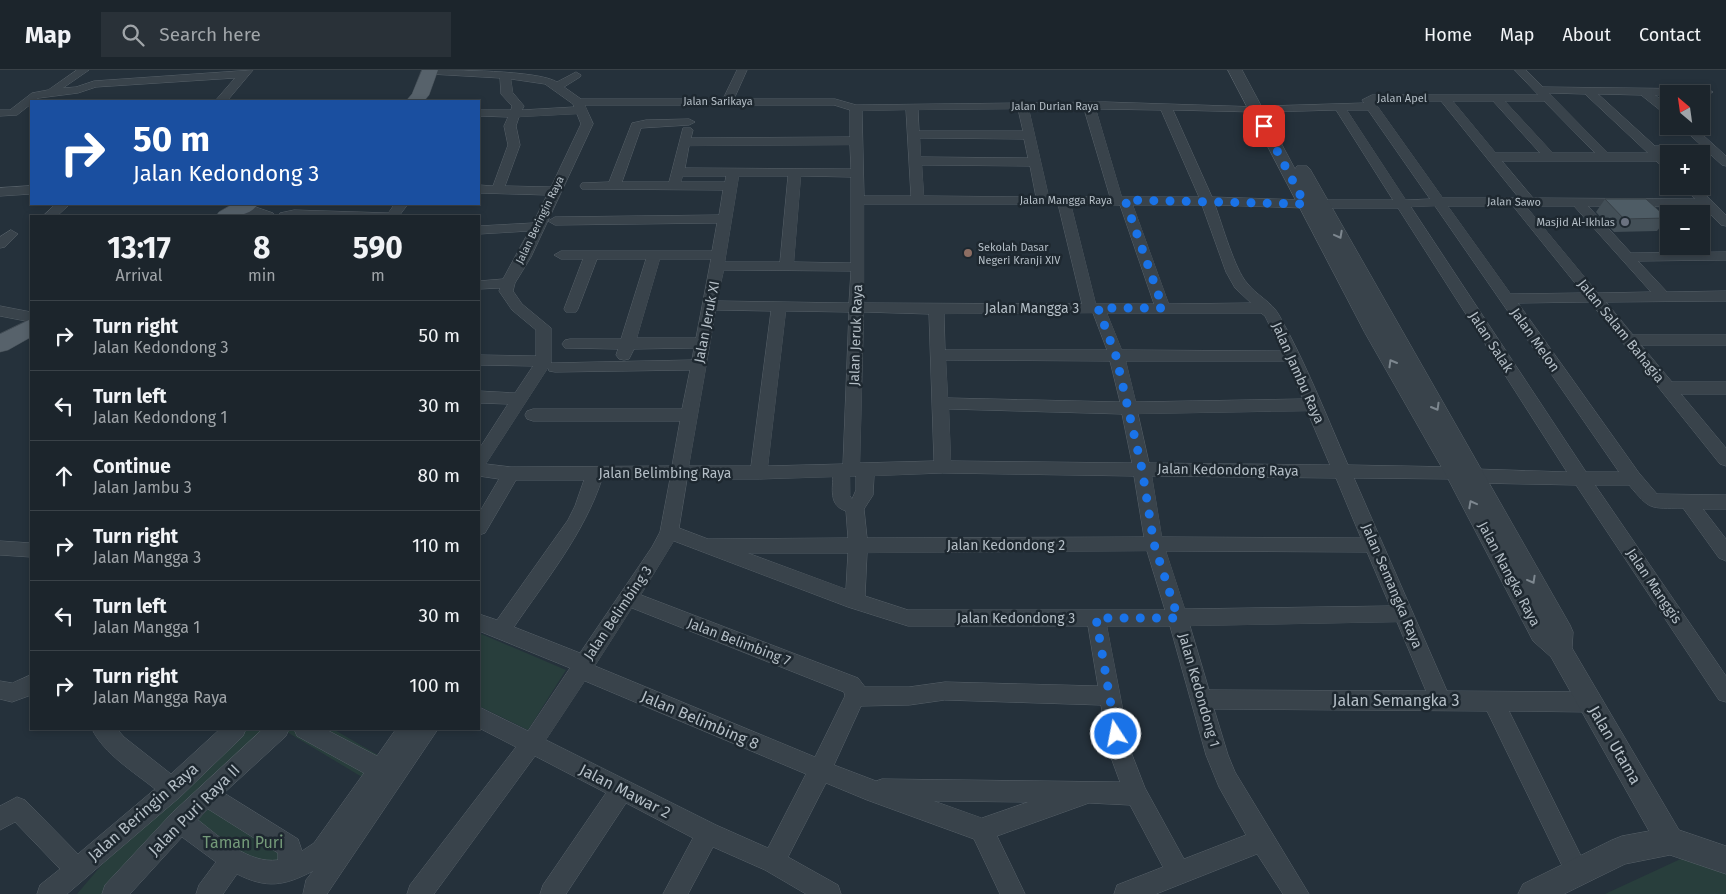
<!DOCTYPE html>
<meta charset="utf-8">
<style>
:root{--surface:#1c252c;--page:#293138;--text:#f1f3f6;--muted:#a0a5a9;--line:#3a4248}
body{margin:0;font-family:"Fira Sans",sans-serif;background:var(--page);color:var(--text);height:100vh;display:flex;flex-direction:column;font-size:19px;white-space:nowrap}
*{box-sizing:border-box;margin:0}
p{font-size:16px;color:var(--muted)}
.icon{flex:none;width:28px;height:28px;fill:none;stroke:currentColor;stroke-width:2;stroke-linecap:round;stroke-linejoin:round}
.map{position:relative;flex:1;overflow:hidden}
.sheet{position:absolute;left:30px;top:145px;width:450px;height:515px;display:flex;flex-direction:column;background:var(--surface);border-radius:0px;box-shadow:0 2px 8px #0003,0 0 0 1px var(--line)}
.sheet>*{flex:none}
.guide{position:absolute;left:30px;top:30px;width:450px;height:105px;border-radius:0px;box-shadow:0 2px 8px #0003,0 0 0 1px var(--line);background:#1a4fa0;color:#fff;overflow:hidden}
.needle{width:32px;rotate:331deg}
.buttons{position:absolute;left:1660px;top:15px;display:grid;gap:10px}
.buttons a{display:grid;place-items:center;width:50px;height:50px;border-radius:0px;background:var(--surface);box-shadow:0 2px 8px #0003,0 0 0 1px var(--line);font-size:25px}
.pin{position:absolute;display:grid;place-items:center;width:42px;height:42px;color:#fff;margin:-21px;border-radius:10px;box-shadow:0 2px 8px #0006}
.me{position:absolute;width:55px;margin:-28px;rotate:349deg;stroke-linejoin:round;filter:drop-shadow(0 0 4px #0008)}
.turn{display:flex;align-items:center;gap:18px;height:105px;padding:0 20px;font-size:22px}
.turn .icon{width:65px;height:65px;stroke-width:2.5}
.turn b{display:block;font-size:35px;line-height:42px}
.eta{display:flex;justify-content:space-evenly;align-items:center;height:85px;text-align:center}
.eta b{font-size:30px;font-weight:700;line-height:35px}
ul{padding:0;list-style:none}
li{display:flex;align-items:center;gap:15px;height:70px;padding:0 20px;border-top:1px solid var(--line)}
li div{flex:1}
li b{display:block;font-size:19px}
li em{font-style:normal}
header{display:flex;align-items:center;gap:30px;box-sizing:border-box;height:70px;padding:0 25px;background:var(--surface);border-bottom:1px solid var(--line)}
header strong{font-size:24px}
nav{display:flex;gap:28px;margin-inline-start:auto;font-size:18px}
.search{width:350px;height:45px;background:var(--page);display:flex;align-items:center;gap:12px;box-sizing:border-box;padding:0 18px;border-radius:0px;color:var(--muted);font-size:19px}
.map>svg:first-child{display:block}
</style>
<header>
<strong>Map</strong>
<div class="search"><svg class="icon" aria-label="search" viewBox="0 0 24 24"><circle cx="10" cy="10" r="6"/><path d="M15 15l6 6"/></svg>Search here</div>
<nav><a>Home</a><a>Map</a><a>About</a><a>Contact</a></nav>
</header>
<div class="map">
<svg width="1726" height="824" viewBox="0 0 1726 824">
<rect width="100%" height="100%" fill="#25313b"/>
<g fill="#283e3c">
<polygon points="479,563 566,600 528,660 479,636"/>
<polygon points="242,659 273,659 201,724 108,824 77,824 128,764 182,716"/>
<polygon points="282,659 333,659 383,688 367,710"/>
<polygon points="205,727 288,778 272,801 183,751"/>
<polygon points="1687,786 1726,801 1726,824 1605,824"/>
</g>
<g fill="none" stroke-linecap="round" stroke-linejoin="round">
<defs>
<g id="minor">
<polygon points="77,0 89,0 63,18 76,17 94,11 253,0 227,31 215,31 235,8 96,17 78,23 39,28 31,31 31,34 17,45 0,46 0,40 10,40 32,23 48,20"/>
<path d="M425,0C451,0 538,0 557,12L576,2L581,5L580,7L564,17L581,29H723L737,0H747L734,29H835L856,35L1105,32L1259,37L1261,39L1259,41L1255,42L1173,40L1212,127L1305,130L1311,134L1305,138L1215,135C1222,154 1235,200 1247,213C1256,225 1272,232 1279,245C1306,293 1326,345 1348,395L1455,397L1461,398L1464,403L1461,408L1455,409L1354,408L1447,621L1591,622L1598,625L1602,632L1598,639L1591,642L1509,641L1585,794L1589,802L1585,810L1577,814L1569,810L1487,641L1214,639L1228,685L1235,702L1309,824H1283L1257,784L1156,824H1114L1117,815L1163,797L1130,735L1089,733L997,766L1025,824H1000L974,769L867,730L826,713L788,787L838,815L841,824H806L765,800L713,777L688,824H663L693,768L626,733L566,824H540L543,815L606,723L535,686L434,824H407L410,815L516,677L479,658V637L528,661L570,598L479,561V544L497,550L568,450L575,436L584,410H516L485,463L479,465V443L499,409L479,406V379L508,334L479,333V321L515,323L533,296L479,295V285L536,286V260L512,240L499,221L500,218L479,219V211L503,209L529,161L479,164V156L533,153L547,125L479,123V115L493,116L508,75L504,56L508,47L479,46V40H511L512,36L501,24L500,8L430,4L426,3ZM511,9L545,14L573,34L574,37L522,40L524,36L513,23ZM585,35H834L850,40V67L691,68L693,60L691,58H683L669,112H622L641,58L689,55L695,52L689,49L646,50L632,53L609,112L582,113L580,116L582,119L723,120L719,145L555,147L548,151L555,155L717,153L712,181H561L554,185L561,189H583L564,239L566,242H576L578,239L597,189H646L621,269H570L565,270L562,274L565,278L618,279L616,285L619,289L624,290L629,289L634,279L694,278L692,290L551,293V258L522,234L513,221L515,213L531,187L593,54ZM1018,39L1023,61H919L918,40ZM1029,39H1084L1110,127H1049ZM1096,39L1161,40L1199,127H1122ZM906,40L911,126H864L862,41ZM577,44L581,54L551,117L505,116L520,75L516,56L519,47ZM920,68L1024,69L1028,88L921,87ZM850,75L851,99L685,98L689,76ZM922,95L1030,96L1036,127L924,126ZM683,106H726L725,112H681ZM739,106H788L780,192H725ZM801,106L851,107V193L794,192ZM864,134H1058L1082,234L864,233ZM1071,134L1120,135L1154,234H1096ZM1133,135H1202L1226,202L1235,218L1251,233L1169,234ZM660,189H711L696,268H637ZM724,200L851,201L849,233L717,231ZM716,240L771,241L751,396H689ZM786,241L849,242L843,394L768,396ZM864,242L929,244L934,391L860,393ZM1093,243L1107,280H945L944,244ZM1107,243H1261L1265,246L1282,281L1122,280ZM946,290L1110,291L1120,332L948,328ZM1126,291H1286L1303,329L1136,332ZM548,298L549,301L555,302L690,300L682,339H533L527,341L525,345L527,349L533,351H680L672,396L511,397L486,394ZM949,339L1122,344L1132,393L951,391ZM1307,341L1330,395L1149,393L1138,344ZM943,403L1134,406L1144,467L867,468L864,439L873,425L874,406ZM850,406H856V420L852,429L850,426ZM1152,406L1336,408L1361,468L1162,467ZM833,407C832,422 830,436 846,441L848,468L708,469L679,458L687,409H759ZM602,409H670L660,462L652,477L580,583L514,557C546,510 584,464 602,409ZM674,471L848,537L908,556H1088L1098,616L945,612L909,617H865L858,608L641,525ZM1147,481L1165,540H908L865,526L867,483ZM1166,481L1367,482L1390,536L1185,539ZM748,483H848L846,519ZM632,538L844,622L845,626L815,687L595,596ZM1397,552L1426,621L1209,620L1190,556ZM1107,556H1170L1206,685L1219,717L1246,765L1184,789L1145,718L1131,682ZM585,611L806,704L768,778L716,755L546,670ZM945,630L1101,635L1109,682L1120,712L882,709L876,711L834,695L861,636L909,635ZM934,731L1028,732L982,748Z"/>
<path d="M1515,0H1526L1543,17L1707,19L1713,22L1707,25L1701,24L1655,25L1669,36V45L1665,44L1641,25L1598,24L1655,76H1702L1680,56H1693L1726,86V96L1722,95L1710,84H1663L1669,89V100L1665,99L1656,91H1502L1533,128L1695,129L1683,116H1697L1726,145V156L1721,155L1703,137L1588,136L1631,183L1726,182V190L1638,191L1667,222L1726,221V231L1606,232L1633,265H1726V275H1641L1672,312H1726V324H1681L1726,378V396L1720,394L1590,232L1518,233L1639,403L1657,424L1726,425V439H1703L1726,469V491L1719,488L1683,438C1649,438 1651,441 1629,415H1595L1726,606V632L1719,630L1576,415L1475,413L1469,411L1466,406L1469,401L1475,399L1567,402L1398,138H1322L1316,134L1322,130H1393L1336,40L1267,42L1261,39L1267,36L1364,33L1362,30L1372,25H1538ZM1549,23L1585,24L1648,83H1608ZM1374,31H1441L1519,128H1443ZM1453,31H1493L1540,83H1496ZM1505,31H1544L1595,83H1553ZM1347,40H1368L1430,129L1406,130ZM1435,136L1619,402H1586L1411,137ZM1448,136H1513L1583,223L1511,224ZM1526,136H1574L1651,222L1598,223Z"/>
<polygon points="31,116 31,124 0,126 0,118"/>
<polygon points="56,134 70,134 57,146 43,146"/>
<path d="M237,134H247L273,143L275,146C262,147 244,147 235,137Z"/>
<polygon points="395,134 408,134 399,146 278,146 280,143 294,140 388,143"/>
<polygon points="11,160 18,164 5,177 0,178 0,167"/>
<polygon points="0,236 31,242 31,252 0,246"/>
<polygon points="0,471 31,473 31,487 0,485"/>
<polygon points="31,605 31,625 12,632 0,629 0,611 12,613"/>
<path d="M92,659H117L124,667L171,704L220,659H246L243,666L180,727L67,824H37L40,815L60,799L15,752L0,760V736L17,727L25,730L78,784L155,719C134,702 104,684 92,659Z"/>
<path d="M263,659H289L286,666L224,723L298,769L302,781L314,773L364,703L297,666L294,659H325L377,686L396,659H438L327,824H303L306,810L313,801C284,816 267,819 237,804L223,824H196L199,815L216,792L182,767L130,824H102L105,815L172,743ZM208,739L278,783V790C248,794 220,767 198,750Z"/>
</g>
<polygon id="tertiary" points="1228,0 1242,0 1295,99 1297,96 1307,96 1310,99 1570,555 1573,562 1572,578 1679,760 1726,776 1726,804 1670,785 1625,794 1564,824 1518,824 1523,814 1612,770 1622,766 1649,761 1551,587 1533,571 1446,405 1365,263"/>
<g id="primary">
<polygon points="422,0 438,0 429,25 424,31 406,31 412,24"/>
<path d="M233,134H258C248,148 231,146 216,146L219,142Z"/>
<polygon points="31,249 31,267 8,280 0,282 0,264"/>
</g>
</defs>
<use href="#minor" stroke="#576169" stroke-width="1"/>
<use href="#tertiary" stroke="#576169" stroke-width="1"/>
<use href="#primary" stroke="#424c54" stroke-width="1"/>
<use href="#minor" fill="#39434b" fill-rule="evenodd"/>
<use href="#tertiary" fill="#39434b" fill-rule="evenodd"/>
<use href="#primary" fill="#57626b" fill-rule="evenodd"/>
</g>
<polygon fill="#434f57" points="1605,129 1667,148 1657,161 1614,162 1596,142"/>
<polygon fill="#4e5c65" stroke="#374047" points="1605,129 1646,129 1667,148 1624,149"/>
<defs><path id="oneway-chevron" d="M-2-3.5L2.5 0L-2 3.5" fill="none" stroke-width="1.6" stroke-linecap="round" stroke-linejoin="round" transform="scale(1.25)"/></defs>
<g stroke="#7d878f">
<use href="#oneway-chevron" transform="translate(1339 165) rotate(62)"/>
<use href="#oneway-chevron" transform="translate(1392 293) rotate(-120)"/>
<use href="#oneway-chevron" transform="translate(1436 337) rotate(60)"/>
<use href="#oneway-chevron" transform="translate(1472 434) rotate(-118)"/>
<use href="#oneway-chevron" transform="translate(1532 510) rotate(61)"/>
</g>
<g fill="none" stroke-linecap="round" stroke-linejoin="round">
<polyline stroke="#1a73e8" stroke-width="9" stroke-dasharray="0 16.2" points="1116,664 1096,548 1178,548 1154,474 1142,399 1116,286 1098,238 1163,238 1125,130 1305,134 1264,56"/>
</g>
<circle fill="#6b7280" stroke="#1e2830" stroke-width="2" cx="1625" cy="152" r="5"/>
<circle fill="#8d6e63" stroke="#1e2830" stroke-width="2" cx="968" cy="183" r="5"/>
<g text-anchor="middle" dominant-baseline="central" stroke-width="5" stroke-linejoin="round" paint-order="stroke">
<g font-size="11" fill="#b4bec6" stroke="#1e2830">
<text x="1402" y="28">Jalan Apel</text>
<text x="718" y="31">Jalan Sarikaya</text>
<text x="1055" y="36">Jalan Durian Raya</text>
<text x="1066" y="130">Jalan Mangga Raya</text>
<text transform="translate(1514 132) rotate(1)">Jalan Sawo</text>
<text transform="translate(540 150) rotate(-64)">Jalan Beringin Raya</text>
</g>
<g font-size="11" fill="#b4bec6" stroke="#1e2830" text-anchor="end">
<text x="1615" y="152">Masjid Al-Ikhlas</text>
<text x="978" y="177" text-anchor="start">Sekolah Dasar<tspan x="978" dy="13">Negeri Kranji XIV</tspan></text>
</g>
<g font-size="14" fill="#b4bec6" stroke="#1e2830">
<text x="1032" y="238">Jalan Mangga 3</text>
<text transform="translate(707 252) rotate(-79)">Jalan Jeruk XI</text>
<text transform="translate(1621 261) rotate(51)">Jalan Salam Bahagia</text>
<text transform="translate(856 265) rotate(-88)">Jalan Jeruk Raya</text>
<text transform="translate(1535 270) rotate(55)">Jalan Melon</text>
<text transform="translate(1491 272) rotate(57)">Jalan Salak</text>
<text transform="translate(1298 303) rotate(66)">Jalan Jambu Raya</text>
<text transform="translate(1228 400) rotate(1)">Jalan Kedondong Raya</text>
<text x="665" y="403">Jalan Belimbing Raya</text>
<text x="1006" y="475">Jalan Kedondong 2</text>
<text transform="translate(1509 504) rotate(62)">Jalan Nangka Raya</text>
<text transform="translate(1392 516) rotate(67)">Jalan Semangka Raya</text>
<text transform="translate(1654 516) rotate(56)">Jalan Manggis</text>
<text transform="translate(618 543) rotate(-56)">Jalan Belimbing 3</text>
<text x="1016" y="548">Jalan Kedondong 3</text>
<text transform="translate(739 572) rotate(21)">Jalan Belimbing 7</text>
<text transform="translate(1199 620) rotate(74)">Jalan Kedondong 1</text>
</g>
<g font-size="16" fill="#b4bec6" stroke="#1e2830">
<text x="1396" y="630">Jalan Semangka 3</text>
<text transform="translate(700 650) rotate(23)">Jalan Belimbing 8</text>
<text transform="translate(1615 675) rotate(60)">Jalan Utama</text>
<text transform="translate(625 721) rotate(27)">Jalan Mawar 2</text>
<text transform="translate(194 740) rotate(-45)">Jalan Puri Raya II</text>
<text transform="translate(143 742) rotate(-41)">Jalan Beringin Raya</text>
</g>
<g font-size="16" fill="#749a79" stroke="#1e2830">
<text x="243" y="772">Taman Puri</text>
</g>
</g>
</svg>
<div class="buttons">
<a><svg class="needle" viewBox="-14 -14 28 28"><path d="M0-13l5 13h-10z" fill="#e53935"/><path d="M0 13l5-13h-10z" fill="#a0a5a9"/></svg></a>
<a>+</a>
<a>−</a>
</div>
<div class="pin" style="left:1264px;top:56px;background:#d93025"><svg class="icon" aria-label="arrive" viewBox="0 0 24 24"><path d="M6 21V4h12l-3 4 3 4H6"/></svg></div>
<svg class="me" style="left:1116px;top:664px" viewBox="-20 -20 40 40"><circle r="17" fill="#1a73e8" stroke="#fff" stroke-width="3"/><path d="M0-11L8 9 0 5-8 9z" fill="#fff"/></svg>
<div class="guide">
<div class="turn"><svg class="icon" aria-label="right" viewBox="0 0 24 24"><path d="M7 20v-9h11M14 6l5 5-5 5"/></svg><div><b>50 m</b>Jalan Kedondong 3</div></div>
</div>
<section class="sheet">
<div class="eta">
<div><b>13:17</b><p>Arrival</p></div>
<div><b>8</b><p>min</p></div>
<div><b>590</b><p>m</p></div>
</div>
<ul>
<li><svg class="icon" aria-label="right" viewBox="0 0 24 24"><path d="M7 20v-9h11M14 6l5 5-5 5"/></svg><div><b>Turn right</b><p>Jalan Kedondong 3</p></div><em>50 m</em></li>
<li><svg class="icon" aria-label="left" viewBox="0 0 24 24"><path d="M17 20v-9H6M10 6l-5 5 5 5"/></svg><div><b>Turn left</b><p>Jalan Kedondong 1</p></div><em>30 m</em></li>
<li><svg class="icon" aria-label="ahead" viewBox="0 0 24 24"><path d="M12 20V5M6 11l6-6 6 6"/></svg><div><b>Continue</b><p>Jalan Jambu 3</p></div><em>80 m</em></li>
<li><svg class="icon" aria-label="right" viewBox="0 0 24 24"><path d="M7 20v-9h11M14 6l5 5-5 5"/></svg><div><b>Turn right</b><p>Jalan Mangga 3</p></div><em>110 m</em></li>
<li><svg class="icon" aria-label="left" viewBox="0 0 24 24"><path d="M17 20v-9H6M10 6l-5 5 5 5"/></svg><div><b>Turn left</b><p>Jalan Mangga 1</p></div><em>30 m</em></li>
<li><svg class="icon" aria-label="right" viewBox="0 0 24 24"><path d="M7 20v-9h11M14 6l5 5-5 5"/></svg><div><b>Turn right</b><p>Jalan Mangga Raya</p></div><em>100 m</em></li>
</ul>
</section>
</div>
